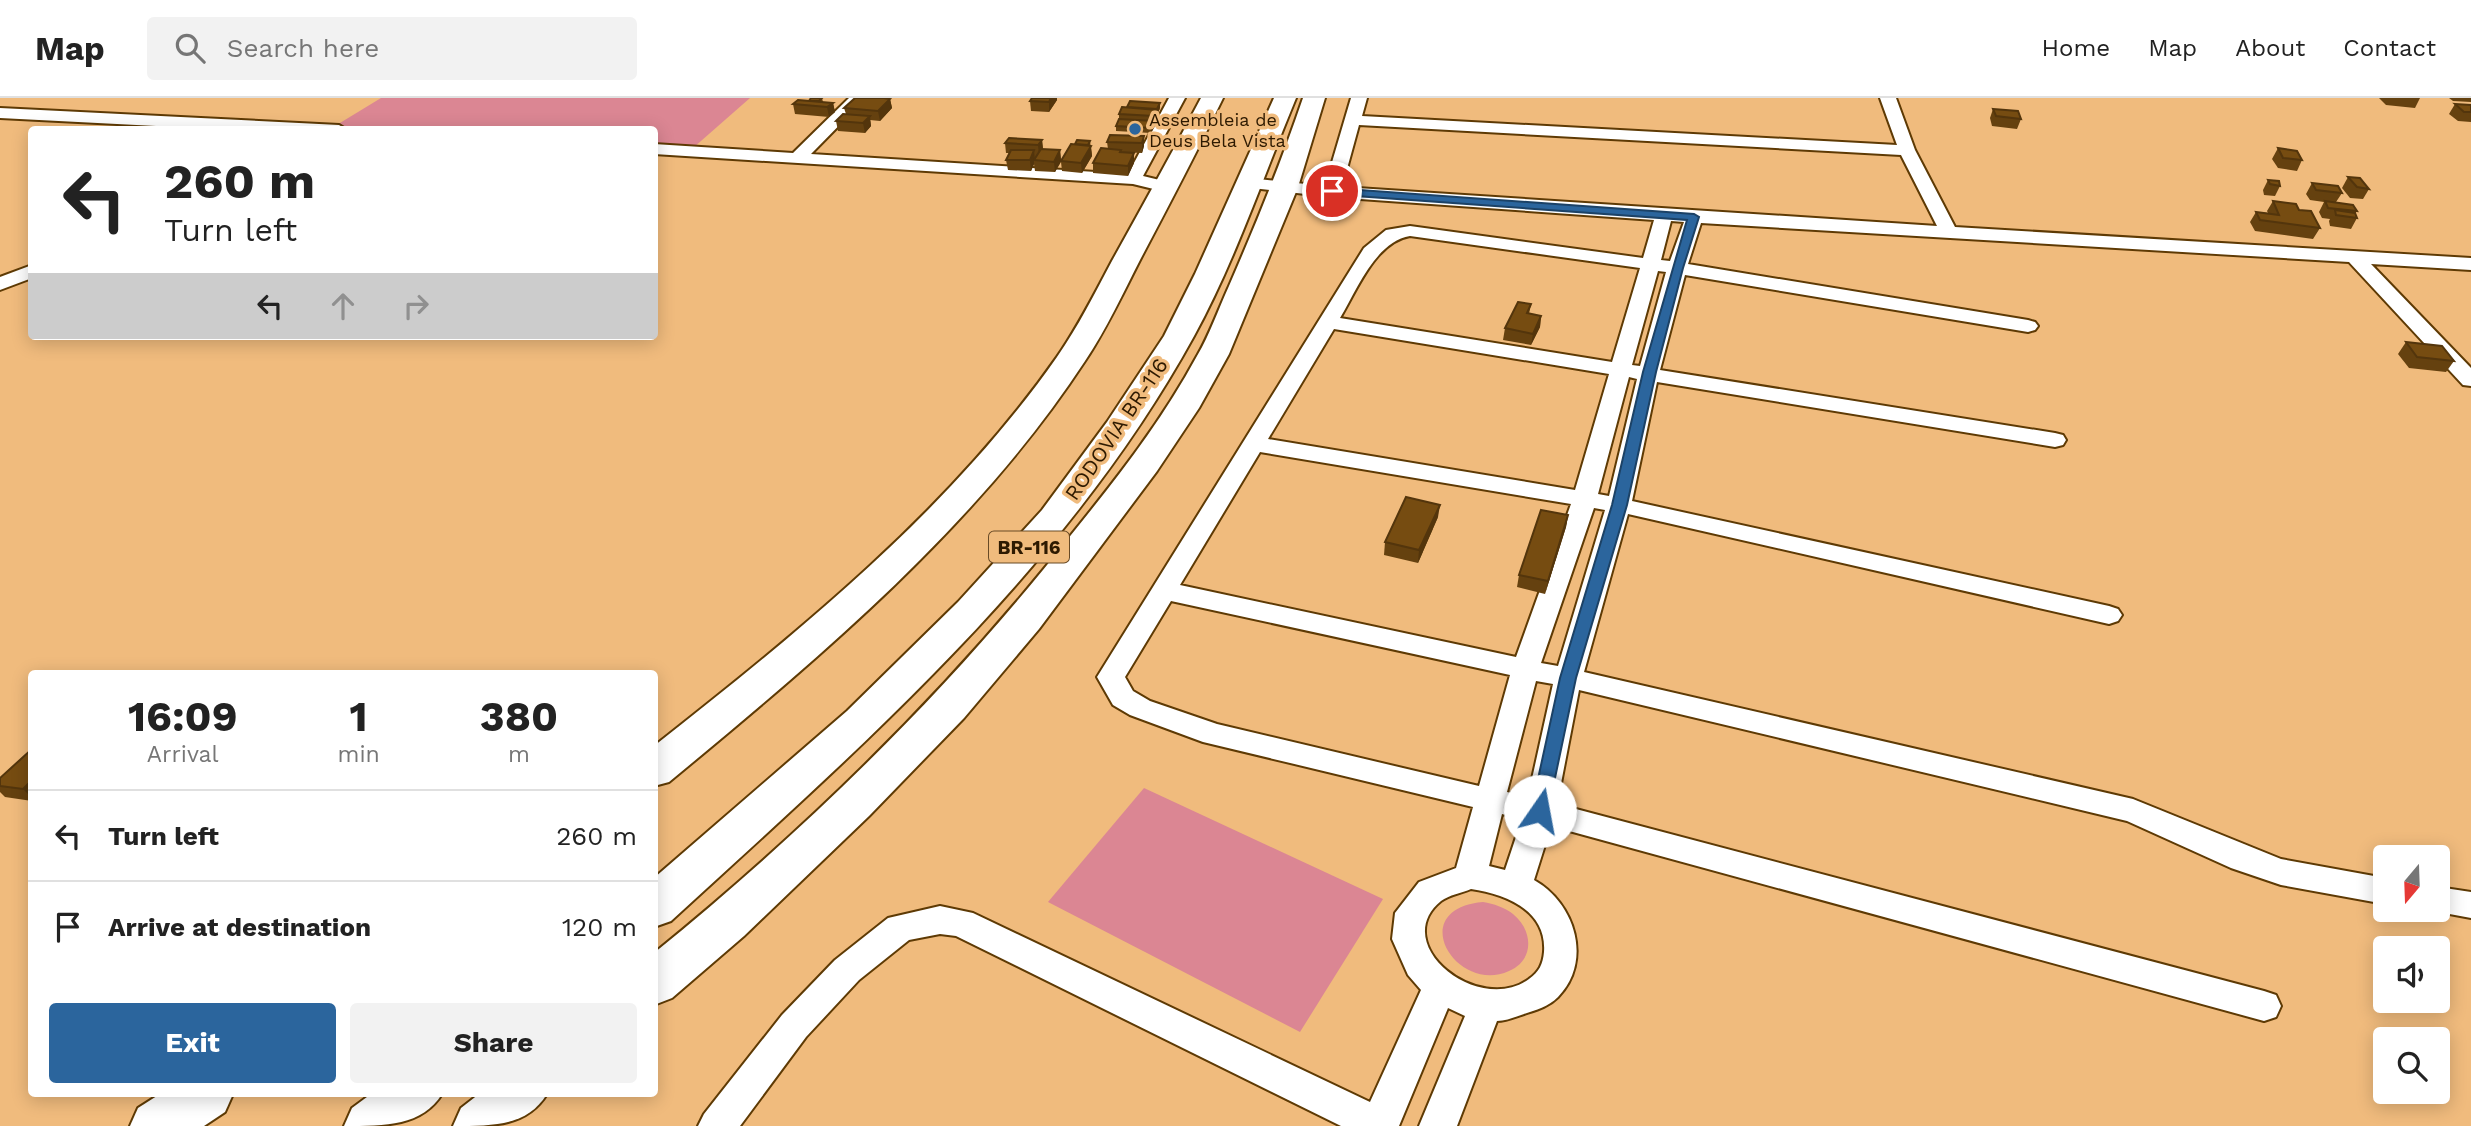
<!DOCTYPE html>
<style>
:root{--surface:#fff;--page:#f2f2f2;--text:#222;--muted:#767676;--line:#e0e0e0;--accent:#2b659d}
body{margin:0;font-family:"Work Sans",sans-serif;background:var(--page);color:var(--text);height:100vh;display:flex;flex-direction:column;font-size:26px;white-space:nowrap}
*{box-sizing:border-box;margin:0}
p{font-size:23px;color:var(--muted)}
.icon{flex:none;width:38px;height:38px;fill:none;stroke:currentColor;stroke-width:2;stroke-linecap:round;stroke-linejoin:round}
.map{position:relative;flex:1;overflow:hidden}
.drawer{position:absolute;left:28px;top:572px;width:630px;height:427px;display:flex;flex-direction:column;background:var(--surface);border-radius:7px;box-shadow:0 4px 18px #0003}
.drawer>*{flex:none}
.banner{position:absolute;left:28px;top:28px;width:630px;height:214px;border-radius:7px;box-shadow:0 4px 18px #0003;background:#fff;color:var(--text);overflow:hidden}
.needle{width:46px;rotate:199deg}
.tools{position:absolute;left:2373px;top:747px;display:grid;gap:14px}
.tools a{display:grid;place-items:center;width:77px;height:77px;border-radius:7px;background:var(--surface);box-shadow:0 4px 18px #0003;font-size:35px}
.pin{position:absolute;display:grid;place-items:center;width:60px;height:60px;color:#fff;margin:-30px;border:4px solid #fff;border-radius:50%;box-shadow:0 2px 7px #0007}
.me{position:absolute;width:77px;margin:-38px;rotate:12deg;stroke-linejoin:round;filter:drop-shadow(0 0 5px #0008)}
.turn{display:flex;align-items:center;gap:24px;height:147px;padding:0 21px;font-size:32px}
.turn .icon{width:91px;height:91px;stroke-width:2.5}
.turn b{display:block;font-size:49px;line-height:60px}
.lanes{display:flex;align-items:center;height:66px;padding:0 21px;background:#0003;justify-content:center;gap:35px;direction:ltr}
.lanes .off{opacity:.35}
.eta{display:flex;justify-content:space-evenly;align-items:center;height:119px;text-align:center}
.eta b{font-size:42px;font-weight:700;line-height:49px}
.action{display:flex;gap:14px;margin-top:auto;padding:14px 21px}
.action a{flex:1;height:80px;border-radius:7px;background:var(--accent);color:#fff;font-size:28px;font-weight:700;line-height:80px;text-align:center}
.action a+a{background:var(--page);color:var(--text)}
ul{padding:0;list-style:none}
li{display:flex;align-items:center;gap:21px;height:91px;padding:0 21px;border-top:2px solid var(--line)}
li div{flex:1}
li b{display:block;font-size:26px}
li em{font-style:normal}
header{display:flex;align-items:center;gap:42px;box-sizing:border-box;height:98px;padding:0 35px;background:var(--surface);border-bottom:2px solid var(--line)}
header strong{font-size:33px}
nav{display:flex;gap:38px;margin-inline-start:auto;font-size:24px}
.search{width:490px;height:63px;background:var(--page);display:flex;align-items:center;gap:18px;box-sizing:border-box;padding:0 24px;border-radius:7px;color:var(--muted);font-size:26px}
.map>svg:first-child{display:block}
</style>
<header>
<strong>Map</strong>
<div class="search"><svg class="icon" aria-label="search" viewBox="0 0 24 24"><circle cx="10" cy="10" r="6"/><path d="M15 15l6 6"/></svg>Search here</div>
<nav><a>Home</a><a>Map</a><a>About</a><a>Contact</a></nav>
</header>
<div class="map">
<svg width="2471" height="1028" viewBox="0 0 2471 1028">
<rect width="100%" height="100%" fill="#f0bb7d"/>
<g fill="#db8693">
<polygon points="381,0 750,0 693,50 655,47 654,32 397,32 335,28"/>
<polygon points="1144,690 1383,801 1300,934 1048,804"/>
<path d="M1483,804C1494,806 1504,809 1513,816C1533,832 1535,862 1509,873C1456,897 1404,811 1483,804Z"/>
</g>
<g fill="none" stroke-linecap="round" stroke-linejoin="round">
<defs>
<g id="street">
<polygon points="849,0 866,0 811,56 1128,76 1169,0 1185,0 1143,78 1172,85 1175,89 1166,94 1133,86 654,56 654,46 793,55"/>
<path d="M1351,0H1367L1362,18L1897,47L1880,0H1896L1915,52L1955,129L2471,160V172L2371,166L2471,270V288L2463,287L2349,164L1701,125L1688,166L2028,222L2035,224L2038,228L2035,232L2028,234L1685,177L1660,272L2055,335L2063,337L2066,342L2063,347L2055,349L1657,284L1632,403L2109,508L2118,511L2122,517L2118,523L2109,526L1628,416L1584,574L2133,701L2281,761L2385,780V806L2281,787L2231,770L2127,723L1579,592L1557,706L2264,893L2276,897L2281,908L2276,919L2264,923L1551,728L1534,782C1575,805 1593,863 1558,899C1548,909 1536,912 1524,916C1515,919 1506,923 1497,923L1457,1028H1419L1465,918L1448,910L1399,1028H1341L956,838L940,836L909,842L859,882L806,939L740,1028H698L704,1016L782,917L835,862L888,820L940,808L973,815L1370,1004L1421,892L1408,877L1392,841L1395,815L1419,784L1456,770L1473,709L1203,644L1130,617L1113,607L1097,579L1364,150L1386,132L1410,128L1643,160L1654,122L1332,99L1243,89L1240,85L1249,80L1325,88ZM1359,27L1901,57L1937,128L1342,89ZM1671,123L1684,124L1670,163L1661,162ZM1410,138L1640,170L1612,264L1340,220C1357,192 1375,144 1410,138ZM1658,173L1666,174L1640,268L1632,267ZM1334,231L1609,276L1575,392L1268,341ZM1629,279L1637,281L1609,398L1598,396ZM1260,354L1571,406L1516,559L1180,487ZM1594,410L1605,412L1558,568L1541,565ZM1171,503L1510,577L1479,688L1217,626L1150,603L1133,593L1125,579ZM1536,583L1553,586L1528,699L1507,694ZM1502,716L1522,721L1505,772L1489,768ZM1471,791C1505,796 1547,812 1544,854C1543,866 1539,874 1529,881C1479,918 1388,846 1441,803C1449,797 1462,795 1471,791Z"/>
<polygon points="0,10 339,27 347,32 234,32 0,20"/>
<polygon points="32,167 32,180 0,192 0,179"/>
<polygon points="2438,789 2471,794 2471,820 2428,812 2438,812"/>
</g>
<g id="highway">
<path d="M1201,0H1223C1197,54 1169,107 1141,160C1123,195 1107,230 1085,263C977,428 820,559 669,684L654,688V648C800,533 950,412 1057,259C1078,229 1095,195 1112,163C1142,109 1172,55 1201,0Z"/>
<path d="M1274,0H1296C1263,79 1235,163 1194,238C1066,471 864,646 671,823L654,829V780L847,613L958,504L1042,412L1107,324L1164,238L1195,176Z"/>
<path d="M1303,0H1325L1298,89L1229,256L1199,310L1157,373L1039,531L964,620L869,718L744,838L672,900L654,907V855C808,730 949,592 1071,437C1117,380 1162,323 1197,258C1210,236 1218,212 1229,188C1256,126 1281,65 1303,0Z"/>
<polygon points="160,996 233,996 225,1014 204,1028 130,1028 138,1010"/>
<path d="M371,996H442C422,1028 386,1028 344,1028L352,1010Z"/>
<path d="M479,996H547C527,1028 495,1028 453,1028L461,1010Z"/>
</g>
</defs>
<use href="#street" stroke="#5e3a04" stroke-width="4"/>
<use href="#highway" stroke="#5e3a04" stroke-width="4"/>
<use href="#street" fill="#fff" fill-rule="evenodd"/>
<use href="#highway" fill="#fff" fill-rule="evenodd"/>
</g>
<g fill="#65410f">
<polygon points="822,0 823,4 833,5 835,14 829,19 795,16 793,6"/>
<polygon points="2379,0 2420,0 2415,10 2386,7"/>
<polygon points="2449,0 2471,0 2471,4 2453,3"/>
<polygon points="890,1 892,10 880,23 870,22 871,28 865,35 838,33 836,23 846,16 844,10"/>
<polygon points="1057,2 1049,14 1031,13 1030,3"/>
<polygon points="2455,6 2471,7 2471,24 2458,23 2449,16"/>
<polygon points="1160,10 1158,14 1159,21 1151,35 1116,33 1116,28 1119,21 1119,16"/>
<polygon points="1993,11 2021,21 2017,31 1992,28 1990,20"/>
<polygon points="1144,38 1144,48 1142,55 1122,54 1134,55 1134,65 1128,78 1093,75 1093,65 1108,51 1107,44"/>
<polygon points="1042,42 1043,51 1060,52 1061,62 1075,46 1090,43 1092,58 1082,75 1062,73 1061,64 1055,74 1035,73 1034,66 1031,73 1008,72 1006,62 1009,55 1006,55 1005,45"/>
<polygon points="2278,50 2302,62 2297,73 2278,70 2272,61"/>
<polygon points="2348,79 2369,91 2363,101 2350,100 2342,90"/>
<polygon points="2268,82 2280,88 2275,98 2264,97 2263,92"/>
<polygon points="2312,85 2342,95 2336,104 2357,113 2355,116 2357,120 2351,131 2330,128 2329,123 2330,121 2322,120 2319,114 2324,104 2310,102 2306,96"/>
<polygon points="2273,103 2299,112 2320,130 2313,141 2255,133 2250,124 2256,114 2268,115 2267,113"/>
<polygon points="1531,206 1529,216 1541,218 1540,229 1531,247 1503,242 1505,230"/>
<polygon points="2406,244 2454,263 2446,274 2409,270 2398,256"/>
<polygon points="1568,417 1566,429 1545,496 1517,489 1519,477"/>
<polygon points="1438,419 1418,465 1384,457 1385,444"/>
<polygon points="32,651 32,703 5,699 0,694 0,680"/>
</g>
<g fill="#53350c">
<polygon points="1051,0 1057,0 1057,2 1049,14 1049,4"/>
<polygon points="890,1 892,10 880,23 878,13"/>
<polygon points="833,5 835,14 829,19 827,9"/>
<polygon points="1160,5 1160,10 1158,14 1159,21 1151,35 1151,30 1154,23 1155,14"/>
<polygon points="870,18 871,28 865,35 863,25"/>
<polygon points="1144,38 1144,48 1142,55 1142,45"/>
<polygon points="1042,42 1043,52 1039,58 1038,47"/>
<polygon points="1091,48 1092,58 1082,75 1081,65"/>
<polygon points="1034,52 1035,63 1034,62 1034,66 1031,73 1030,62"/>
<polygon points="1060,52 1061,63 1055,74 1054,64"/>
<polygon points="1134,55 1134,65 1128,78 1128,68"/>
<polygon points="1541,218 1540,229 1531,247 1533,236"/>
<polygon points="1440,407 1438,419 1418,465 1419,452"/>
<polygon points="1568,417 1566,429 1545,496 1548,483"/>
<polygon points="32,682 32,700 23,691"/>
</g>
<g fill="#764c11" stroke="#53350c" stroke-width="2">
<polygon points="811,0 822,0 819,3 809,3"/>
<polygon points="855,0 884,0 890,1 878,13 844,10"/>
<polygon points="1032,0 1051,0 1049,4 1030,3"/>
<polygon points="798,2 833,5 827,9 793,6"/>
<polygon points="1130,3 1160,5 1157,11 1127,9"/>
<polygon points="2455,6 2471,7 2471,14 2464,14"/>
<polygon points="1122,9 1158,12 1154,18 1119,16"/>
<polygon points="1993,11 2018,13 2021,21 1996,18"/>
<polygon points="843,16 870,18 863,25 836,23"/>
<polygon points="1119,21 1154,23 1151,30 1116,28"/>
<polygon points="1110,37 1144,38 1142,45 1107,44"/>
<polygon points="1009,40 1042,42 1038,47 1005,45"/>
<polygon points="1077,42 1090,43 1088,47 1075,46"/>
<polygon points="1071,46 1091,48 1081,65 1061,63"/>
<polygon points="1101,50 1121,52 1120,54 1134,55 1128,68 1093,65"/>
<polygon points="2278,50 2297,53 2302,62 2283,60"/>
<polygon points="1041,51 1060,52 1054,64 1034,62"/>
<polygon points="1011,52 1034,52 1030,62 1006,62"/>
<polygon points="2348,79 2360,80 2369,91 2357,89"/>
<polygon points="2268,82 2279,83 2280,88 2270,86"/>
<polygon points="2312,85 2338,88 2342,95 2316,92"/>
<polygon points="2273,103 2296,106 2299,112 2311,113 2320,130 2260,122 2256,114 2279,117"/>
<polygon points="2325,103 2353,107 2357,113 2328,110"/>
<polygon points="2335,112 2355,115 2357,120 2336,117"/>
<polygon points="1518,204 1531,206 1527,215 1541,218 1533,236 1505,230"/>
<polygon points="2406,244 2442,248 2454,263 2417,259"/>
<polygon points="1406,399 1440,407 1419,452 1385,444"/>
<polygon points="1541,412 1568,417 1548,483 1519,477"/>
<polygon points="32,651 32,682 23,691 0,688 0,680"/>
</g>
<polygon fill="#2b659d" stroke="#1c4266" stroke-width="2" points="1332,90 1694,116 1699,119 1683,170 1656,274 1627,407 1576,580 1547,718 1540,720 1534,718 1531,713 1560,580 1612,407 1643,274 1687,122 1328,96 1328,91"/>
<circle fill="#2b659d" stroke="#f0bb7d" stroke-width="2.5" cx="1135" cy="31" r="7"/>
<g text-anchor="middle" dominant-baseline="central" stroke-width="7" stroke-linejoin="round" paint-order="stroke">
<g font-size="18" fill="#2e1a01" stroke="#f0bb7d" text-anchor="start">
<text x="1149" y="21">Assembleia de<tspan x="1149" dy="21">Deus Bela Vista</tspan></text>
</g>
<rect fill="#f0bb7d" stroke="#684a26" stroke-width="2" x="989" y="433.5" width="80" height="31" rx="5"/>
<g font-size="19" font-weight="bold" fill="#2e1a01">
<text x="1029" y="449">BR-116</text>
</g>
<g font-size="21" fill="#2e1a01" stroke="#f0bb7d">
<text transform="translate(1116 331) rotate(-56)">RODOVIA BR-116</text>
</g>
</g>
</svg>
<div class="tools">
<a><svg class="needle" viewBox="-14 -14 28 28"><path d="M0-13l5 13h-10z" fill="#e53935"/><path d="M0 13l5-13h-10z" fill="#767676"/></svg></a>
<a><svg class="icon" aria-label="sound" viewBox="0 0 24 24"><path d="M4 9h4l5-4v14l-5-4H4zM17 9q2 3 0 6"/></svg></a>
<a><svg class="icon" aria-label="search" viewBox="0 0 24 24"><circle cx="10" cy="10" r="6"/><path d="M15 15l6 6"/></svg></a>
</div>
<div class="pin" style="left:1332px;top:93px;background:#d93025"><svg class="icon" aria-label="arrive" viewBox="0 0 24 24"><path d="M6 21V4h12l-3 4 3 4H6"/></svg></div>
<svg class="me" style="left:1540px;top:713px" viewBox="-20 -20 40 40"><circle r="19" fill="#fff"/><path d="M0-13L10 11 0 6-10 11z" fill="#2b659d"/></svg>
<div class="banner">
<div class="turn"><svg class="icon" aria-label="left" viewBox="0 0 24 24"><path d="M17 20v-9H6M10 6l-5 5 5 5"/></svg><div><b>260 m</b>Turn left</div></div>
<div class="lanes"><svg class="icon" aria-label="left" viewBox="0 0 24 24"><path d="M17 20v-9H6M10 6l-5 5 5 5"/></svg><svg class="icon off" aria-label="ahead" viewBox="0 0 24 24"><path d="M12 20V5M6 11l6-6 6 6"/></svg><svg class="icon off" aria-label="right" viewBox="0 0 24 24"><path d="M7 20v-9h11M14 6l5 5-5 5"/></svg></div>
</div>
<section class="drawer">
<div class="eta">
<div><b>16:09</b><p>Arrival</p></div>
<div><b>1</b><p>min</p></div>
<div><b>380</b><p>m</p></div>
</div>
<ul>
<li><svg class="icon" aria-label="left" viewBox="0 0 24 24"><path d="M17 20v-9H6M10 6l-5 5 5 5"/></svg><div><b>Turn left</b></div><em>260 m</em></li>
<li><svg class="icon" aria-label="arrive" viewBox="0 0 24 24"><path d="M6 21V4h12l-3 4 3 4H6"/></svg><div><b>Arrive at destination</b></div><em>120 m</em></li>
</ul>
<div class="action"><a>Exit</a><a>Share</a></div>
</section>
</div>
